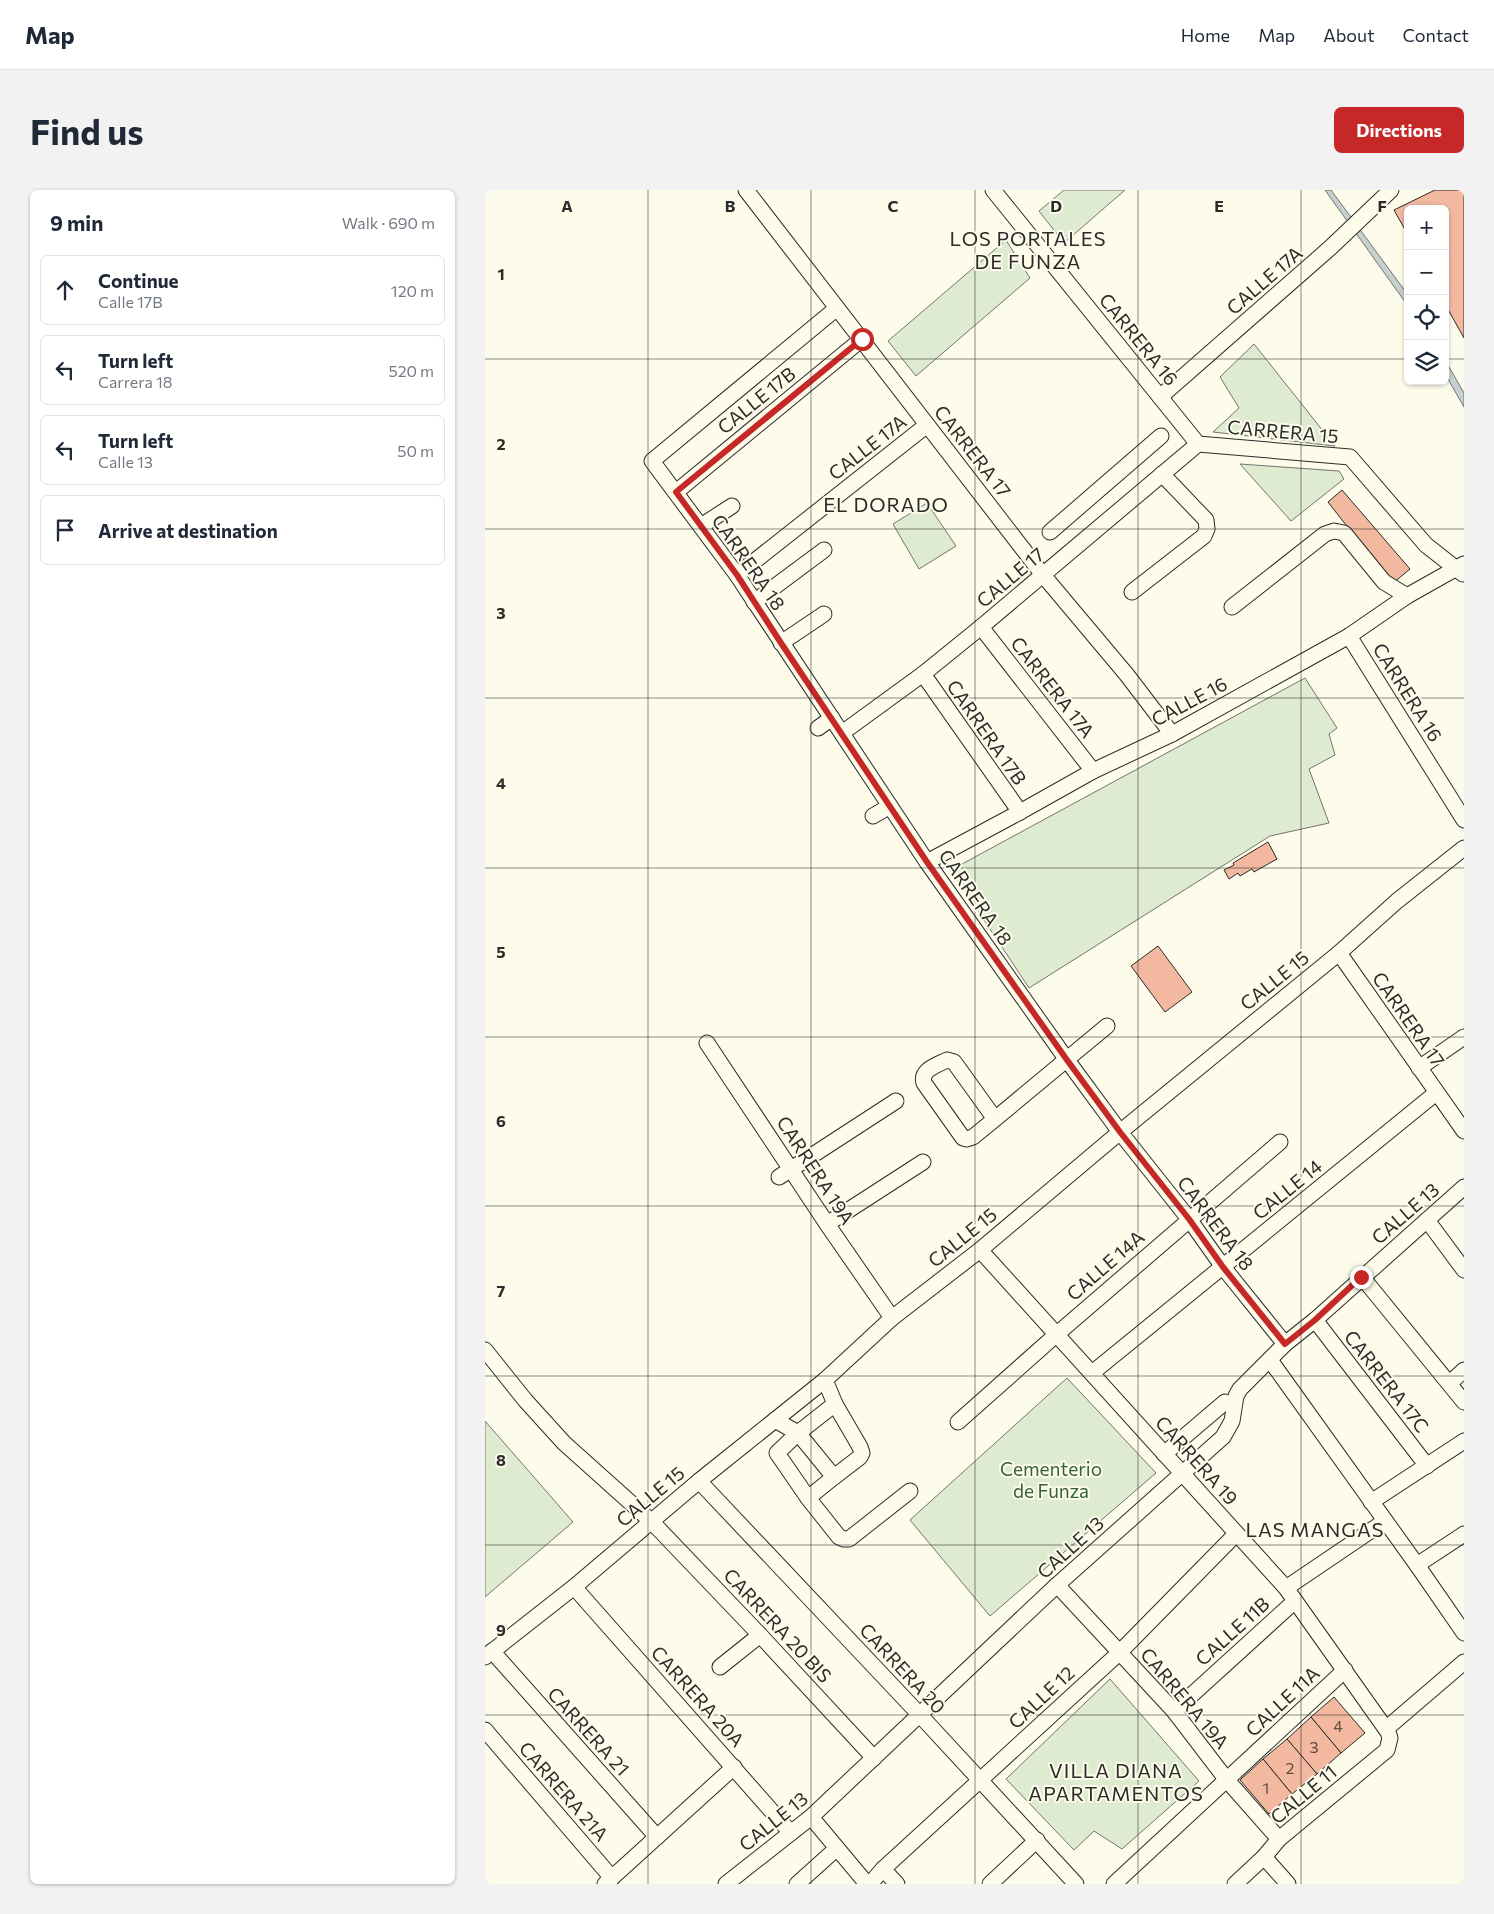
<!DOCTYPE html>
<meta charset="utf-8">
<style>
body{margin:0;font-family:Commissioner,sans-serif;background:#f2f2f3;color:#1f2937}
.controls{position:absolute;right:15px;top:15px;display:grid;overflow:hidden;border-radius:8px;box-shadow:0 1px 4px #0004}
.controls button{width:45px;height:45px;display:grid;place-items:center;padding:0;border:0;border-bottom:1px solid #e0e1e3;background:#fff;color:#1f2937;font:25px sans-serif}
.stop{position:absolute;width:15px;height:15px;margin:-11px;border:4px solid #c62828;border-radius:50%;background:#fff}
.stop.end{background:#c62828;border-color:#fff;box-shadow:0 1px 5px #0008}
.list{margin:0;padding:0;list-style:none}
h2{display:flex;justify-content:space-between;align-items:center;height:65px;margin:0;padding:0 20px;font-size:21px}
h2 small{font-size:16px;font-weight:400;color:#747a83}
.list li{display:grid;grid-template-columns:32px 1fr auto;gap:15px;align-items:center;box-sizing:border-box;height:70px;margin:0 10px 10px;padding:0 10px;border:1px solid #e0e1e3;border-radius:8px}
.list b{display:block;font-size:19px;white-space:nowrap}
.list p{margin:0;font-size:16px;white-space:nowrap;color:#747a83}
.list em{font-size:16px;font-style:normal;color:#747a83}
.icon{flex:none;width:28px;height:28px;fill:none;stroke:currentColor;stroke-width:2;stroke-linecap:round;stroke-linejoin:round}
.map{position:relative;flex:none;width:979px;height:1694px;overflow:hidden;border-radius:8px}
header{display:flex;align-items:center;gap:30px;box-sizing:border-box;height:70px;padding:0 25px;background:#fff;border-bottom:1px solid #e0e1e3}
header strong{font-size:24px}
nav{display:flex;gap:28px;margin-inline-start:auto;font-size:18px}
.intro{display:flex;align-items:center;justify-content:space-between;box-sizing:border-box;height:120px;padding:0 30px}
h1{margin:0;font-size:35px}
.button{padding:12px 22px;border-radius:8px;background:#c62828;color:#fff;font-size:18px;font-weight:700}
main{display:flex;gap:30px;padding:0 30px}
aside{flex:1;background:#fff;border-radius:8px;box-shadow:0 1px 4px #0004}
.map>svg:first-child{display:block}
</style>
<header>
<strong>Map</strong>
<nav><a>Home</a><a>Map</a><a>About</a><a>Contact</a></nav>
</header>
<div class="intro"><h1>Find us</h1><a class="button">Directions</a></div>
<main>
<aside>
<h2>9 min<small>Walk · 690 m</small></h2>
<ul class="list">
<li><svg class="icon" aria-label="ahead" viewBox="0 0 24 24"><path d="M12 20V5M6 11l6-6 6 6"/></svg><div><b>Continue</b><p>Calle 17B</p></div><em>120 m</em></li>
<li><svg class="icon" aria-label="left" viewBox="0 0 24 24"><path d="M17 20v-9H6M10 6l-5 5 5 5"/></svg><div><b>Turn left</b><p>Carrera 18</p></div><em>520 m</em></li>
<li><svg class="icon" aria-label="left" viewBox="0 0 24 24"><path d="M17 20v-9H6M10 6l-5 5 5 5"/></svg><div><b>Turn left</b><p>Calle 13</p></div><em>50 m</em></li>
<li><svg class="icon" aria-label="arrive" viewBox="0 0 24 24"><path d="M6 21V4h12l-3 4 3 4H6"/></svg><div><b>Arrive at destination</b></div></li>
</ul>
</aside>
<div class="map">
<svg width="979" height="1694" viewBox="0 0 979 1694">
<rect width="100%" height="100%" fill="#fdfbea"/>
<!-- green -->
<g fill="#deebd1" stroke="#74746e">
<polygon points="579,0 640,0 579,53 554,21"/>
<polygon points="521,50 545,88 431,186 403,151"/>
<polygon points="769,154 850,256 728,242 754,218 735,187"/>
<polygon points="755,274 854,281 859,289 806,331"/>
<polygon points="442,313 471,356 434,379 408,334"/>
<polygon points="820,488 852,538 844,544 850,565 824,579 844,633 785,646 544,798 466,680"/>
<polygon points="582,1188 671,1283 505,1426 425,1330"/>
<polygon points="0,1231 88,1332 0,1407"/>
<polygon points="625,1489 714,1591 637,1659 609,1641 589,1660 521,1589"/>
</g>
<!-- water -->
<g fill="#c7d0d0" stroke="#74746e">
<polygon points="840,0 846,0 923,105 923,116"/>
<polygon points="960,170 979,203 979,217 960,184"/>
</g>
<!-- building -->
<g fill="#f2b8a0" stroke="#2b2b2b">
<polygon points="950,0 979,0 979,148 960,114 960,19 923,19 923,45 909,20"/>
<polygon points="857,300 925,379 907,394 843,312"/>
<polygon points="783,652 792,669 769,682 767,679 755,686 753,683 744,689 739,680 749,675 748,673"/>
<polygon points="673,756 707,802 680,822 646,776"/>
<polygon points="849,1507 880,1543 856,1563 826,1527"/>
<polygon points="826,1527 856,1563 832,1584 802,1549"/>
<polygon points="802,1549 832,1584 807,1604 778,1569"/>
<polygon points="778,1569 807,1604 784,1624 755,1590"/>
</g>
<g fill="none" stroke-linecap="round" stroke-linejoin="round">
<!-- minor casing -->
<g stroke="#2b2b2b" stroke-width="17">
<g id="minor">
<polyline points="261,0 558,385 642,485 687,544"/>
<polyline points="508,0 713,254"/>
<polyline points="352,118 167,271 252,385 442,672 582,870 635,942 704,1029 738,1077 800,1154"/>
<polyline points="675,207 845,58 906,0"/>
<polyline points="713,254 865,267 941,355 978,384"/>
<polyline points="191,302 377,149"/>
<polyline points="216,336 247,316"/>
<polyline points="565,342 676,246"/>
<polyline points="252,385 442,235"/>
<polyline points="647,402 719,346 722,339 721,330 677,284"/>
<polyline points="269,412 339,360"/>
<polyline points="747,417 840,344 849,341 859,343 899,392 922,406"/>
<polyline points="496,437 608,581"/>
<polyline points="864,446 979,630"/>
<polyline points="296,453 339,424"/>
<polyline points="438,484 535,622"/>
<polyline points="333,538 347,528"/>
<polyline points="357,543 438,484 496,437 713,254"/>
<polyline points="388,626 405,616"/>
<polyline points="442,672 535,622 608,581 687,544 864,446 922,406 979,374"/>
<polyline points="854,763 979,941"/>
<polyline points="222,853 342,1034 407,1128"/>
<polyline points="934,878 979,847"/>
<path d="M510 929 469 872 462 870C452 875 435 880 439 893L478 948 482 949 488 947 510 929 622 836"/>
<polyline points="294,987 411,911"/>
<polyline points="942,1030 979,1080"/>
<polyline points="342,1034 438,972"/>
<polyline points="495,1060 801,1398 903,1542 905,1548 902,1560 794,1649 779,1667 750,1694"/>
<polyline points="877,1087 979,1212"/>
<polyline points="830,1130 942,1276"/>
<polyline points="0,1160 40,1210 79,1253 166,1331 275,1445 389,1568"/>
<polyline points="785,1170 932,1375 979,1443"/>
<polyline points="607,1183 951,903"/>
<polyline points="965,1193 979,1180"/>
<polyline points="290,1230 313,1243 349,1287 323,1308 354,1347 359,1349 364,1349 425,1301"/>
<polyline points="473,1232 572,1144 795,952"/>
<polyline points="679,1264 740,1212"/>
<polyline points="349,1287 375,1267 377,1263 375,1257 350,1214"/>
<polyline points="214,1291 434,1524 591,1694"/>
<polyline points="323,1308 292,1263 313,1243 350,1214 340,1190"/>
<polyline points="886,1312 979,1251"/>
<polyline points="932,1375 979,1344"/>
<polyline points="572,1395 689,1521 741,1589 794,1649"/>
<polyline points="89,1397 306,1643"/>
<polyline points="801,1398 900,1331"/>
<polyline points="7,1461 172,1647"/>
<polyline points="0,1467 89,1397 214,1291 340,1190 407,1128 495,1060 635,942 854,763 912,711 979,658"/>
<polyline points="235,1477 275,1445"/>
<polyline points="689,1521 810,1411"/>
<polyline points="902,1538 979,1472"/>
<polyline points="0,1540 127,1688"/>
<polyline points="326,1627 382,1694"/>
<polyline points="779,1667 803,1694"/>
<polyline points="398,1679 412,1694"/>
<polyline points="120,1694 249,1577"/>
<polyline points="241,1694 326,1627 572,1395 738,1247 747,1231 751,1206 755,1199 800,1154 830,1130 979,997"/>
<polyline points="312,1694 351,1659"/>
<polyline points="385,1694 398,1679 634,1463 751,1344"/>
<polyline points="505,1694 552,1650"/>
<polyline points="629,1694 860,1480"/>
</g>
</g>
<!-- minor -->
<use href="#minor" stroke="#fdfbea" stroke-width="15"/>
</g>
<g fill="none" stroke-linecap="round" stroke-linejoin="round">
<!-- route -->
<polyline stroke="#c62828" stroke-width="6" points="377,149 191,302 252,385 296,453 442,672 582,870 635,942 704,1029 738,1077 800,1154 830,1130 876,1087"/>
</g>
<!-- grid -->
<path fill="none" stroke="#2b2b2b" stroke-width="1" stroke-opacity="0.55" d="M163 0V1694M326 0V1694M490 0V1694M653 0V1694M816 0V1694M0 169H923M960 169H979M0 339H979M0 508H979M0 678H979M0 847H979M0 1016H979M0 1186H979M0 1355H979M0 1525H979"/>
<g text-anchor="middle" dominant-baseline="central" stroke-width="4" stroke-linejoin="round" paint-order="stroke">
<!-- number labels -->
<g font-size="16" fill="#5d4e48">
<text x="853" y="1535">4</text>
<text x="829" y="1556">3</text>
<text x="805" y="1577">2</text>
<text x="781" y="1597">1</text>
</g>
<!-- street labels -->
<g font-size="19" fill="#2b2b2b" stroke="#fdfbea">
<text transform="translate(779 90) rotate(-41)">CALLE 17A</text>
<text transform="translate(654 149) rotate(51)">CARRERA 16</text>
<text transform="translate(271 210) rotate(-39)">CALLE 17B</text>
<text transform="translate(798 241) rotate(5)">CARRERA 15</text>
<text transform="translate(382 257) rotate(-38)">CALLE 17A</text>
<text transform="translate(488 261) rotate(52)">CARRERA 17</text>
<text transform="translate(264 372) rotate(55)">CARRERA 18</text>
<text transform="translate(525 387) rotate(-40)">CALLE 17</text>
<text transform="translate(568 497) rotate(52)">CARRERA 17A</text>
<text transform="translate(923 502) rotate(58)">CARRERA 16</text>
<text transform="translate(704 511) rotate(-28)">CALLE 16</text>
<text transform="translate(502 542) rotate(55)">CARRERA 17B</text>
<text transform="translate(491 707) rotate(55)">CARRERA 18</text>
<text transform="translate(789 790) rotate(-39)">CALLE 15</text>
<text transform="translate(924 829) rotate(55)">CARRERA 17</text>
<text transform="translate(331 980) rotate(57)">CARRERA 19A</text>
<text transform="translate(802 999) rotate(-39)">CALLE 14</text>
<text transform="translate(920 1023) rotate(-41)">CALLE 13</text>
<text transform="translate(731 1033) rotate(53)">CARRERA 18</text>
<text transform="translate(477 1047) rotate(-39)">CALLE 15</text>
<text transform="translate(620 1075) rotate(-41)">CALLE 14A</text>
<text transform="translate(902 1191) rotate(52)">CARRERA 17C</text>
<text transform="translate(712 1270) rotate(48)">CARRERA 19</text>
<text transform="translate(165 1306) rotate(-40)">CALLE 15</text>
<text transform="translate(585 1357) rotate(-42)">CALLE 13</text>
<text transform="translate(293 1435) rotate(47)">CARRERA 20 BIS</text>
<text transform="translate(747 1441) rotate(-42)">CALLE 11B</text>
<text transform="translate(418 1478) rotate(47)">CARRERA 20</text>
<text transform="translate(213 1506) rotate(48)">CARRERA 20A</text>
<text transform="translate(556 1507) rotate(-43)">CALLE 12</text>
<text transform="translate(700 1508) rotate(50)">CARRERA 19A</text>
<text transform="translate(797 1511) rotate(-43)">CALLE 11A</text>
<text transform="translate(104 1541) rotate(48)">CARRERA 21</text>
<text transform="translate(79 1601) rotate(49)">CARRERA 21A</text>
<text transform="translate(818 1604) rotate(-40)">CALLE 11</text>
<text transform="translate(288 1631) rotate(-39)">CALLE 13</text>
</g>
<!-- park labels -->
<g font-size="19" fill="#34623c" stroke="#fdfbea">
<text x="566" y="1278">Cementerio<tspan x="566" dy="22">de Funza</tspan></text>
</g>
<!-- neighbourhood labels -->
<g font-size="20" letter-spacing="1" fill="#2b2b2b" stroke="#fdfbea">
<text x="543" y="48">LOS PORTALES<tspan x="543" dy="23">DE FUNZA</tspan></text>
<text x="401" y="314">EL DORADO</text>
<text x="830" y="1339">LAS MANGAS</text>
<text x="631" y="1580">VILLA DIANA<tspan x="631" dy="23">APARTAMENTOS</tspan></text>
</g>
</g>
<g font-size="16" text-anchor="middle" font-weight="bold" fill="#2b2b2b" stroke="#fdfbea" stroke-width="4" stroke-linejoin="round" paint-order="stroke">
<text x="82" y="22">A</text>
<text x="245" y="22">B</text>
<text x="408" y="22">C</text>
<text x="571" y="22">D</text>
<text x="734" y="22">E</text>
<text x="897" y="22">F</text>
<text x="16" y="90">1</text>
<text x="16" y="260">2</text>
<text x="16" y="429">3</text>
<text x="16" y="599">4</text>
<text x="16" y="768">5</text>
<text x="16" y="937">6</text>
<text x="16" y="1107">7</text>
<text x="16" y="1276">8</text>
<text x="16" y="1446">9</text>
</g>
</svg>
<div class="controls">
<button>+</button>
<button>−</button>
<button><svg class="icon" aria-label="locate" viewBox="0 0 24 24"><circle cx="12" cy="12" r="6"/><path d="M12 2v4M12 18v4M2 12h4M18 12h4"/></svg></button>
<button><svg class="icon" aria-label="layers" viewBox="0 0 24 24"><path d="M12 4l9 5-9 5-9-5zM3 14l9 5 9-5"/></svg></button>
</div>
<div class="stop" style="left:377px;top:149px"></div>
<div class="stop end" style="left:876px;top:1087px"></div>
</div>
</main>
